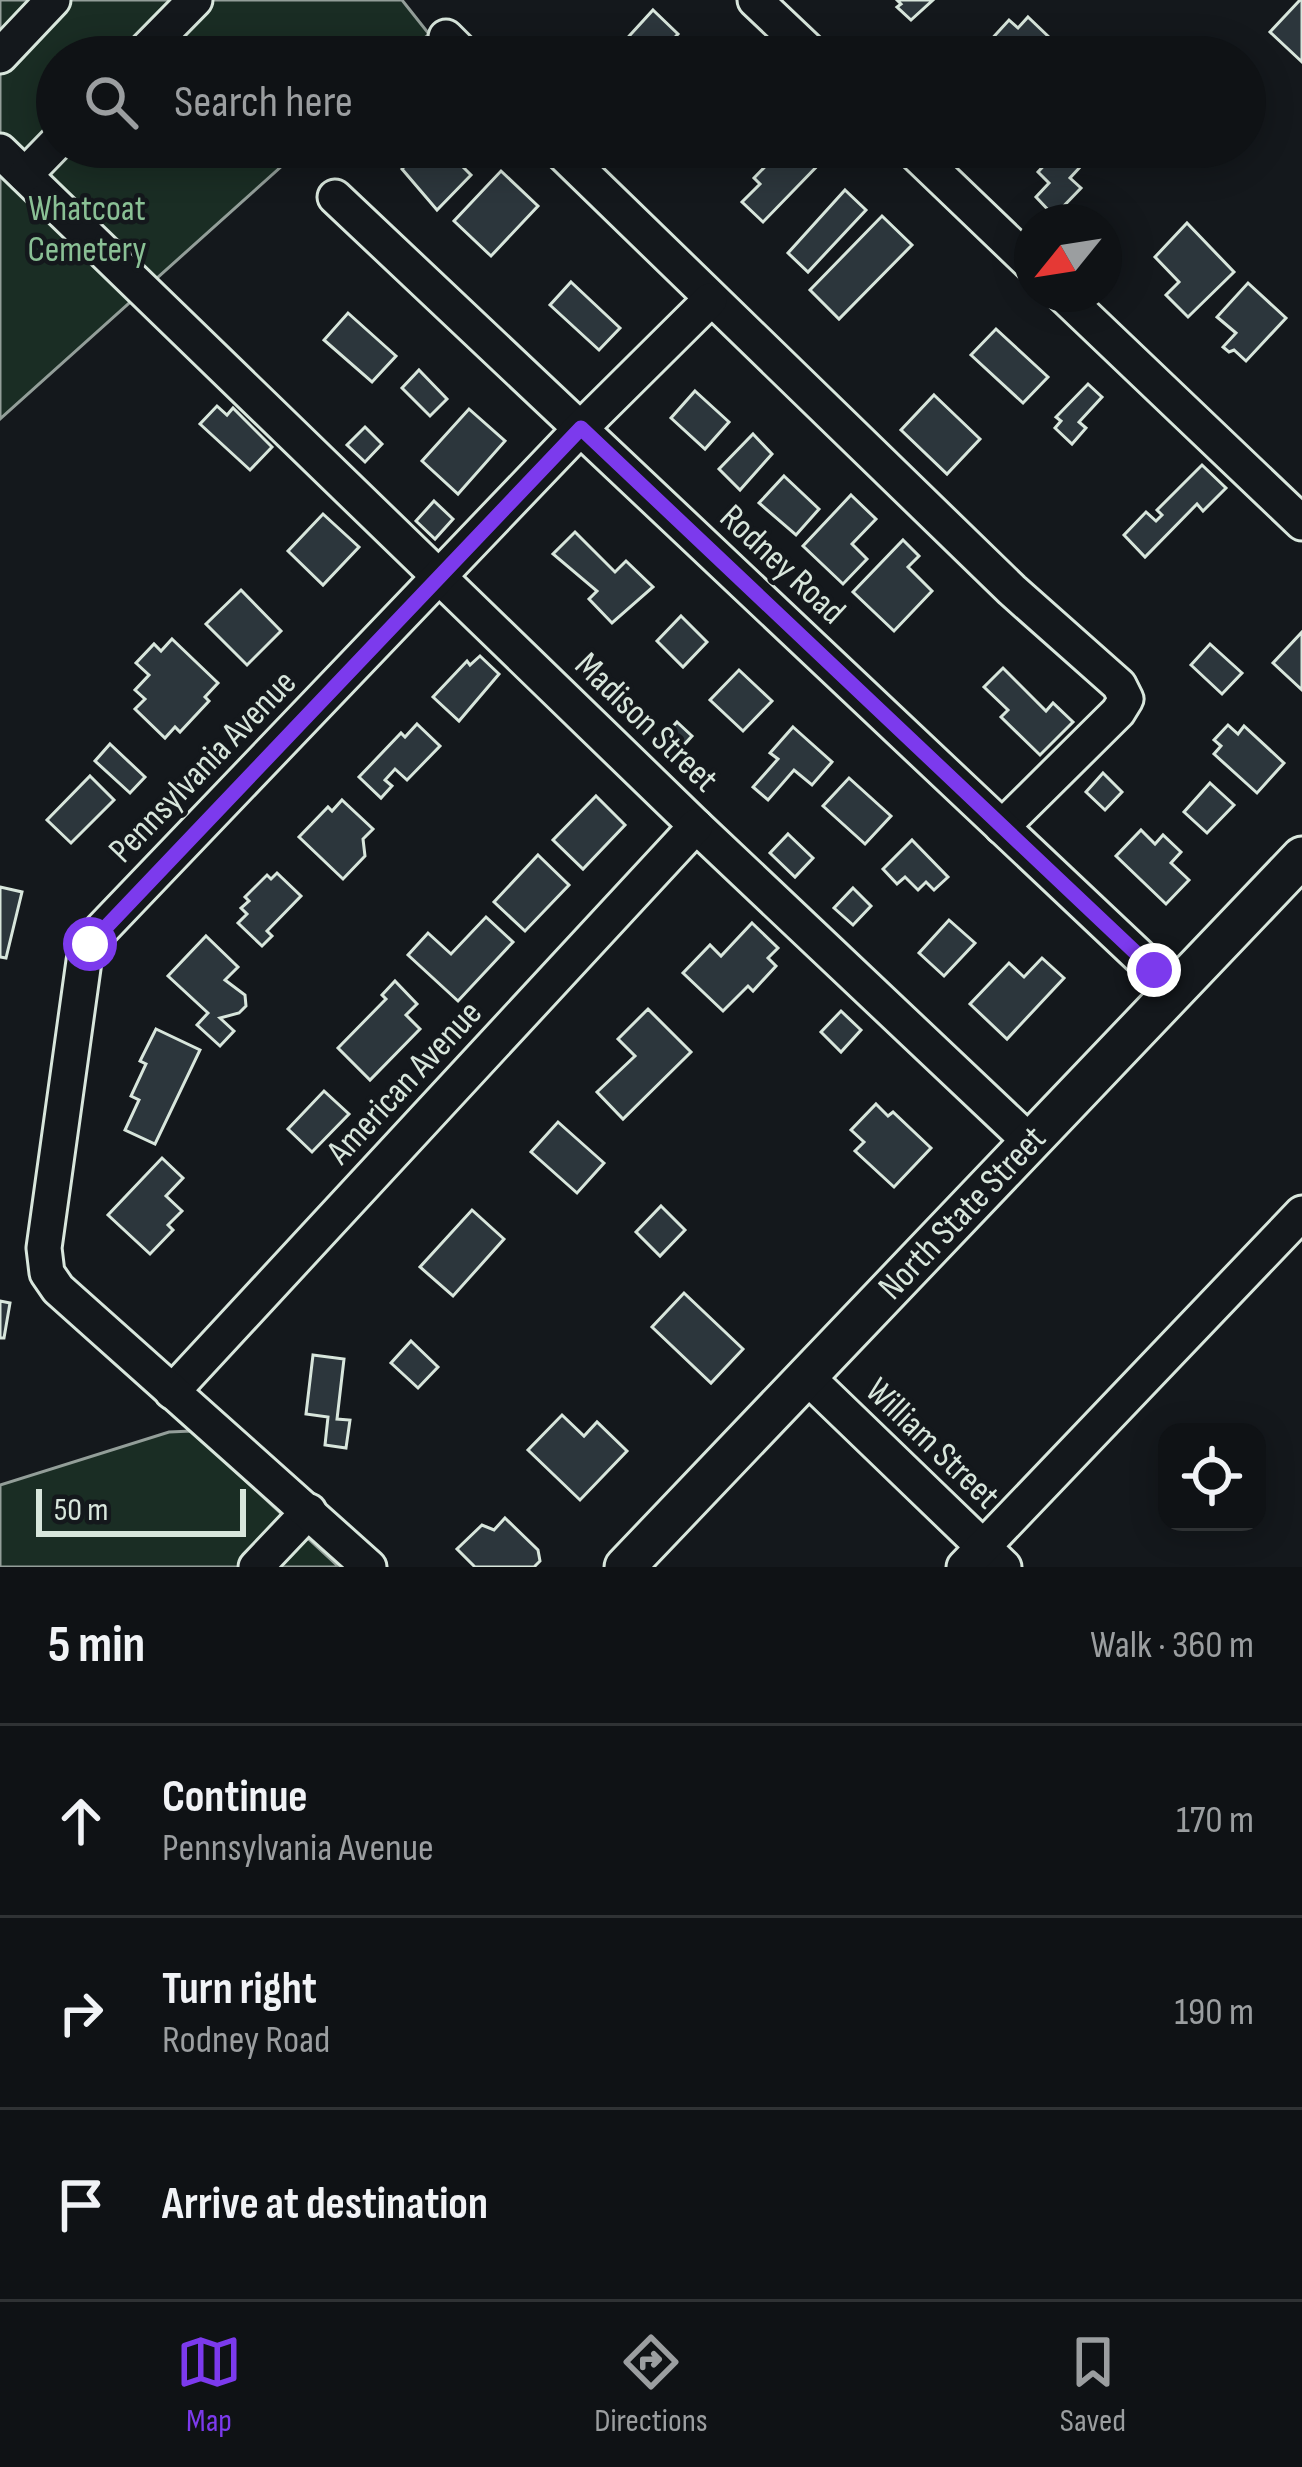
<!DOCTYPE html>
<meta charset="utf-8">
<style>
body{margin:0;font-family:"Sofia Sans Condensed",sans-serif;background:#181b1e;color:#f1f3f6}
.controls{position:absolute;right:36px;bottom:36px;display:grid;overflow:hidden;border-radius:24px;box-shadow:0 6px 30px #0003}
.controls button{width:108px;height:108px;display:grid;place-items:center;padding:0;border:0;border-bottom:3px solid #2f3234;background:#0f1215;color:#f1f3f6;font:60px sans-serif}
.compass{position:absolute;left:1014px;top:204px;width:108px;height:108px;border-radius:50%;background:#0f1215;box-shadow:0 6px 30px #0003;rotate:240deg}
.scale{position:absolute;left:36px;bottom:30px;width:210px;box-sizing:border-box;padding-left:12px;border:6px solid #d8e6dc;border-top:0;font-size:33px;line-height:42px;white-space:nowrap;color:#d8e6dc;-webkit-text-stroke:9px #14181c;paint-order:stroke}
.stop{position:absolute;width:36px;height:36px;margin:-27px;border:9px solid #7c3aed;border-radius:50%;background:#fff}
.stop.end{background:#7c3aed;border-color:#fff;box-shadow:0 3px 12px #0008}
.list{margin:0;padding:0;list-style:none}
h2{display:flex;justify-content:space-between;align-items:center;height:156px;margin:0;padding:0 48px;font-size:51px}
h2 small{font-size:39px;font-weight:400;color:#9b9ea0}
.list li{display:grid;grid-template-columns:78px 1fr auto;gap:36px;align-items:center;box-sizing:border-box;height:192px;padding:0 48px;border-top:3px solid #2f3234}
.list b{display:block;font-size:45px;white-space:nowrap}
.list p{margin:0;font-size:39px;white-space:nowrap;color:#9b9ea0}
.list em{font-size:39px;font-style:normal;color:#9b9ea0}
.icon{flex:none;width:66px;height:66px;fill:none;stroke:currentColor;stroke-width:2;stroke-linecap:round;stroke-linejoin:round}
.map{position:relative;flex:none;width:1302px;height:1567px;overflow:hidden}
.search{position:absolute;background:#0f1215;box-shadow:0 6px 30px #0003;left:36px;right:36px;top:36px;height:132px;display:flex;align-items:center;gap:30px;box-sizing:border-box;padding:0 42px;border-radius:66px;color:#9b9ea0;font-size:45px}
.sheet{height:732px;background:#0f1215}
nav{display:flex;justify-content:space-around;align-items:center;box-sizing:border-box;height:168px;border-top:3px solid #2f3234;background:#0f1215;font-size:33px;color:#9b9ea0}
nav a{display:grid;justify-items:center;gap:6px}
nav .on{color:#7c3aed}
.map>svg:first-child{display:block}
</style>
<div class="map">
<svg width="1302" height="1567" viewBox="0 0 1302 1567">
<rect width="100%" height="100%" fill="#14181c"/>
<!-- green -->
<g fill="#1a2d24" stroke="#939e99" stroke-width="3">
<polygon points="0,0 402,0 429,34 403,57 57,57 57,147 303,147 0,419"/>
<polygon points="192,1431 339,1567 0,1567 0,1485 169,1432"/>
</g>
<!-- building -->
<g fill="#2c363c" stroke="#d8e6dc" stroke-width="3">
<polygon points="897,0 933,0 911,20 897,7 901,4"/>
<polygon points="1300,0 1302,0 1302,62 1270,32"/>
<polygon points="653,10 678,34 656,57 610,57"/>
<polygon points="1028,17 1051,39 1034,57 966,57 971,51 976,56 1009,20 1018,28"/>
<polygon points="423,147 484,147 464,168 471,175 437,210 402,169"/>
<polygon points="723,147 752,147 738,162"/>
<polygon points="784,147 808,147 823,160 763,222 742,202 760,184 754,178"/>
<polygon points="1072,147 1088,147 1094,152 1070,178 1081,188 1054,216 1036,197 1049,183 1038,172 1050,159 1055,164"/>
<polygon points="501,171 538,206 491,256 454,221"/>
<polygon points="845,190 866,210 808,272 788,253"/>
<polygon points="882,216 912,245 839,319 810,290"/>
<polygon points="1187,223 1234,272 1188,317 1166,295 1179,282 1155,257"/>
<polygon points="571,282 620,328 599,350 550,305"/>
<polygon points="1248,283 1286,318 1246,361 1234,350 1229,352 1223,347 1236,333 1217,317"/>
<polygon points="348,313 396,356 372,382 324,340"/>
<polygon points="996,329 1048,377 1023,403 971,355"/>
<polygon points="419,370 447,399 430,416 402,388"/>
<polygon points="1088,384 1102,397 1079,422 1086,428 1072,444 1055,428 1061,421 1056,417"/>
<polygon points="695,391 729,422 705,449 671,418"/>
<polygon points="934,395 980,439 947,474 901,430"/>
<polygon points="217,406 227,415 233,408 272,447 250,470 200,424"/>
<polygon points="469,409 505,441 458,494 422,461"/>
<polygon points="365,427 382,444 365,462 347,445"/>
<polygon points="753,434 772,454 740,490 719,469"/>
<polygon points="1202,465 1226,488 1203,511 1197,504 1145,557 1124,535 1146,512 1156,521 1162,515 1157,510"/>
<polygon points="784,476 819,509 796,535 759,503"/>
<polygon points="851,495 876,519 852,544 867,559 843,584 803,546"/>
<polygon points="434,501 453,519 435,539 416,521"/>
<polygon points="323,514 359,547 323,585 288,551"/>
<polygon points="575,532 615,572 626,561 653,587 612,623 589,599 597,591 553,554"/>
<polygon points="903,540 919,556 908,567 932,591 894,631 853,592"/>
<polygon points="241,590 281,631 247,665 206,624"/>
<polygon points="681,616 707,642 683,667 657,641"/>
<polygon points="1302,632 1302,690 1273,663"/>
<polygon points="172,639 218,683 205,697 209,701 180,732 175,727 165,738 135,709 145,699 135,690 149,675 136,663 154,644 161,651"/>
<polygon points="1210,644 1242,673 1222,694 1191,665"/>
<polygon points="480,656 499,674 459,721 433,697 467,661 470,665"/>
<polygon points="1003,668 1046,711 1053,703 1073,722 1040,755 1001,717 1008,710 984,687"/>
<polygon points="739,670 772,701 743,731 710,700"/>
<polygon points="677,722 692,736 671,759 656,745"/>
<polygon points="417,724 440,746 407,780 395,769 385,780 392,786 381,798 359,777 401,733 405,737"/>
<polygon points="1228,725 1238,734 1244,726 1284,763 1257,793 1214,754 1221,746 1214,740"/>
<polygon points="793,727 832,762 812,785 794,770 768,800 753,787 778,759 770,753"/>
<polygon points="110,744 145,777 130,793 95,761"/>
<polygon points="1103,773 1122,792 1105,810 1086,792"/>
<polygon points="90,776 114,800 71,843 47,820"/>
<polygon points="849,778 891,816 865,844 823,806"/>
<polygon points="1210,783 1234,805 1207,833 1184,812"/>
<polygon points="596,796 625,825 583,869 553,840"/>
<polygon points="342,800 373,829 363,839 365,856 343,879 299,837 328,807 332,811"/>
<polygon points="1141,830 1155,844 1163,835 1181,852 1171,863 1189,880 1166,904 1116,856"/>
<polygon points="788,834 813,858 795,877 770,853"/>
<polygon points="912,840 948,877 934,890 926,882 918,890 905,877 897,884 883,869"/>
<polygon points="538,855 569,885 525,931 494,902"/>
<polygon points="277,873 301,896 267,931 272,936 262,946 238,923 247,914 241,908 249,901 245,897 267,875 271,879"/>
<polygon points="0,887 22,892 6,958 0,957"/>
<polygon points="853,888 871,906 853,925 834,908"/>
<polygon points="486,917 513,942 458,1001 408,955 428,933 451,954"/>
<polygon points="949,920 975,943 944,976 919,953"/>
<polygon points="752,923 778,948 768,958 776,966 753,991 748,986 723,1011 683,973 710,945 721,956"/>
<polygon points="206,936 238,967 225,980 245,995 246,1006 239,1013 220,1018 234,1031 220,1046 197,1025 208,1013 168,976"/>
<polygon points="1042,958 1064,978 1007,1039 970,1004 1009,963 1024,977"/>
<polygon points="395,981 417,1004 406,1015 420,1029 370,1080 338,1048 386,999 382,995"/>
<polygon points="648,1009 691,1052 623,1119 597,1092 635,1056 618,1039"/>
<polygon points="841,1011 861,1030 841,1052 821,1032"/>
<polygon points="156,1029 200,1050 155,1144 125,1130 139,1100 131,1096 146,1064 140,1061"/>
<polygon points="324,1091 349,1114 312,1152 288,1129"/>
<polygon points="876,1104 888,1116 893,1112 931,1148 894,1187 855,1151 864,1142 851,1130"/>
<polygon points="558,1122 604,1163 577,1193 531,1152"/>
<polygon points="162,1158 183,1178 166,1196 182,1211 168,1225 173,1230 150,1254 108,1215"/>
<polygon points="661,1206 685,1230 660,1256 636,1232"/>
<polygon points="472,1210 504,1239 453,1296 420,1267"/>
<polygon points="684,1293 743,1349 711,1383 652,1327"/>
<polygon points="0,1301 10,1303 4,1338 0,1338"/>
<polygon points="411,1341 438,1367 418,1388 391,1363"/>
<polygon points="313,1355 344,1359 337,1419 350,1420 346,1448 325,1445 328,1417 306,1414"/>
<polygon points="562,1415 584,1436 597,1422 627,1451 580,1500 528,1450"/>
<polygon points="505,1518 538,1550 540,1561 534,1567 475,1567 457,1549 482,1525 494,1530"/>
</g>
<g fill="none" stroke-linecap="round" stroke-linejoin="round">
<!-- minor casing -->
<g stroke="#d8e6dc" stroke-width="39">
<g id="minor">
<polyline points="755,0 815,57"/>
<polyline points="446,37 466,57"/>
<polyline points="0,56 53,0"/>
<polyline points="139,57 195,0"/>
<polyline points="556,147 1012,590 1119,685 1126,699 1118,712 1002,827"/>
<polyline points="909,147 1032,265"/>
<polyline points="0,151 696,826 1030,1142"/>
<polyline points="25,175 57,142"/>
<polyline points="335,197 1175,990"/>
<polyline points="1062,294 1302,523"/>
<polyline points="806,1376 1004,1567"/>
<polyline points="172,1392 696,826"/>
<polyline points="256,1567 309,1511"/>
<polyline points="369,1567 58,1289 47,1273 44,1248 84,961 101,930 581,428 710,300"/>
<polyline points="964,1567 1302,1213"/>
</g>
</g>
<!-- major casing -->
<g stroke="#d8e6dc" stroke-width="45">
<g id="major">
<path id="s1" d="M625 1567 1302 857"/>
</g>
</g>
<!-- minor -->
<use href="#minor" stroke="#14181c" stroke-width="33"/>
<!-- major -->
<use href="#major" stroke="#14181c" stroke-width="39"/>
</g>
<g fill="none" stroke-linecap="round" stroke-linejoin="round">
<!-- route -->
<polyline stroke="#7c3aed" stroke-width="15" points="90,944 581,428 1154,970"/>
</g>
<g text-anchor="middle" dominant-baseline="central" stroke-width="9" stroke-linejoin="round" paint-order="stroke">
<!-- park labels -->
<g font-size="36" fill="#8ac095" stroke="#14181c">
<text x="87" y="209">Whatcoat<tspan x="87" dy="41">Cemetery</tspan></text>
</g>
<!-- street labels -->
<g font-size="36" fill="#d8e6dc" stroke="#14181c">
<text transform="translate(782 565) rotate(43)">Rodney Road</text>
<text transform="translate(646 723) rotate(44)">Madison Street</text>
<text transform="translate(203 767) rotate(-46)">Pennsylvania Avenue</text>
<text transform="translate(405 1083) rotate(-47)">American Avenue</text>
<text stroke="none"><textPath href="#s1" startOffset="489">North State Street</textPath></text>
<text transform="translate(932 1444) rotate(44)">William Street</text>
</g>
</g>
</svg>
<div class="controls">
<button><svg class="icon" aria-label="locate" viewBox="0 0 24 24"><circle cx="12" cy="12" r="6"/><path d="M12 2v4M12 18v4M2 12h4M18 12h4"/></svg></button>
</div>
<svg class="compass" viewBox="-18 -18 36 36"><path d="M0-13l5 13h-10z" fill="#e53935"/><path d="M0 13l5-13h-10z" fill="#9b9ea0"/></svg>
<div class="scale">50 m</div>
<div class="stop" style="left:90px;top:944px"></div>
<div class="stop end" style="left:1154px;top:970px"></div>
<div class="search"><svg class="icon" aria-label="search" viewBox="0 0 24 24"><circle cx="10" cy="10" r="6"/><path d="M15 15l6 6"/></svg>Search here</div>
</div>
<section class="sheet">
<h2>5 min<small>Walk · 360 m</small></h2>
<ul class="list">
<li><svg class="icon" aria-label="ahead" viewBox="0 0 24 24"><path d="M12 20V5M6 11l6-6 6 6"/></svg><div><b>Continue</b><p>Pennsylvania Avenue</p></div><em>170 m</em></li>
<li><svg class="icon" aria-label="right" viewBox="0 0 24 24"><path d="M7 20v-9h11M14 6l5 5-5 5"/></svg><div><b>Turn right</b><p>Rodney Road</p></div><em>190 m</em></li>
<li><svg class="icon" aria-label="arrive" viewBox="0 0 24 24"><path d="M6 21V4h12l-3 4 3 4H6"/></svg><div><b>Arrive at destination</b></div></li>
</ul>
</section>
<nav>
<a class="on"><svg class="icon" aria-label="map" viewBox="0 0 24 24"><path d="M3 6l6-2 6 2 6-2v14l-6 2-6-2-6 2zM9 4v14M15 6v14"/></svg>Map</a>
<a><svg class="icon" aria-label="directions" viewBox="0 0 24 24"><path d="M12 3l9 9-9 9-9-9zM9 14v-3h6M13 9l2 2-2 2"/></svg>Directions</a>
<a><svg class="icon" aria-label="saved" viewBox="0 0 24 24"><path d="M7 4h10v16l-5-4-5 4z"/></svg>Saved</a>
</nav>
